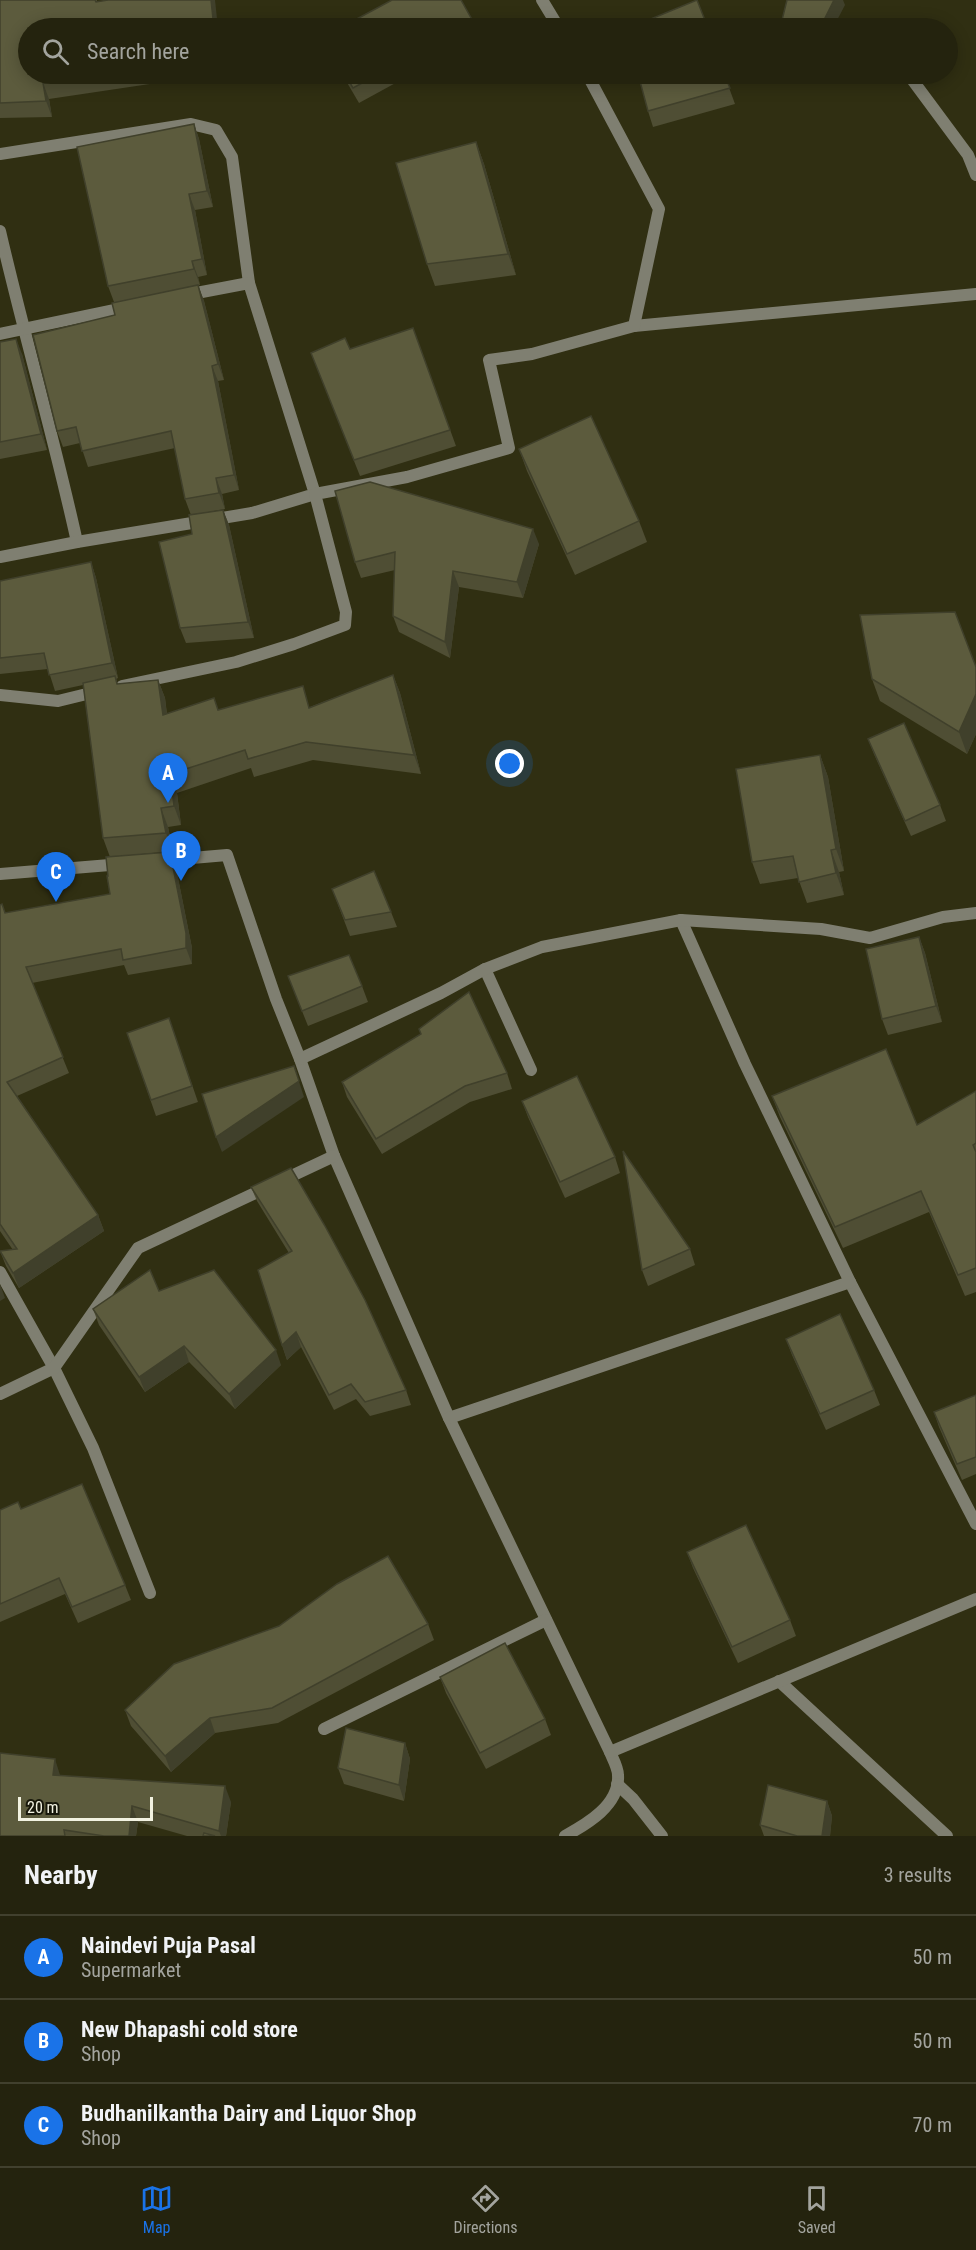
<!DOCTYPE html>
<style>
body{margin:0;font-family:"Roboto Condensed",sans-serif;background:#302f1c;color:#f1f3f6}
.scale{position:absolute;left:18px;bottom:15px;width:135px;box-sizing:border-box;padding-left:6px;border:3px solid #f2f2e1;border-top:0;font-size:16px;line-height:21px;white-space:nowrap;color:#f2f2e1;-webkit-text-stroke:4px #17170a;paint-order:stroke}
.you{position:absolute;left:510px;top:764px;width:21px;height:21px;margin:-15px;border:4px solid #fff;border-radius:50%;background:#1a73e8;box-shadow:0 0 0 9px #1a73e833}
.badge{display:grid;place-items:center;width:39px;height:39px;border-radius:50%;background:#1a73e8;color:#fff;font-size:20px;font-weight:700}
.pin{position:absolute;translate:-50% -50px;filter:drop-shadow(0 2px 3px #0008)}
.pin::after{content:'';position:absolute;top:32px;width:21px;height:18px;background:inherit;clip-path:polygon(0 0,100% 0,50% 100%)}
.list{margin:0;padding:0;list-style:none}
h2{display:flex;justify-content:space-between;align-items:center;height:78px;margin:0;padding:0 24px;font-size:26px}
h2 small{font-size:20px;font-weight:400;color:#a3a49e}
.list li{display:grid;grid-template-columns:39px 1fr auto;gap:18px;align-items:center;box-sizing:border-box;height:84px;padding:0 24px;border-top:2px solid #41402e}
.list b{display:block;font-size:22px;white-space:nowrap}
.list p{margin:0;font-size:20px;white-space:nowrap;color:#a3a49e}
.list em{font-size:20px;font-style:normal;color:#a3a49e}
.icon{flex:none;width:33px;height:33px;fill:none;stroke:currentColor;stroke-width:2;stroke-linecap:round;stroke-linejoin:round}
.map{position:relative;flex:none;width:976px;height:1836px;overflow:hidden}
.search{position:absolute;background:#24230e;box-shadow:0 3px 15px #0003;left:18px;right:18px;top:18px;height:66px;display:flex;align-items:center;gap:15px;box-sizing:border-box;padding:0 21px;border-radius:33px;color:#a3a49e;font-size:22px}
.sheet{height:330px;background:#24230e}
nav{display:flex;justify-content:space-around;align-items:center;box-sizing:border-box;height:84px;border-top:2px solid #41402e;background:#24230e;font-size:16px;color:#a3a49e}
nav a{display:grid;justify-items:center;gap:3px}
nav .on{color:#1a73e8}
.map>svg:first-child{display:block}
</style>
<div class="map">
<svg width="976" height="1836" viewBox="0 0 976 1836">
<rect width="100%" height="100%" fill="#302f12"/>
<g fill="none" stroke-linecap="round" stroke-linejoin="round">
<!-- street -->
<g stroke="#7f7f71" stroke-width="12">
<polyline points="542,0 559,28"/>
<polyline points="908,74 968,155 976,175"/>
<polyline points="0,154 191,124 216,130 232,157 249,283"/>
<path d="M0 231C24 335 54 437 77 542"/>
<polyline points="634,326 976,294"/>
<polyline points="0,334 128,307"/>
<polyline points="0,557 77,542 252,513 315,494 249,283 186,295"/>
<polyline points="122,686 236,662 294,644 345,625 346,612 315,494 407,477 509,448 489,360 532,354 634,326 659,209 587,74"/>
<polyline points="0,695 58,701 99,691"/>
<path d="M157 861 227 855 276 999 300 1059 334 1156 449 1418 610 1752C613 1759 618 1768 618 1775 620 1805 587 1824 565 1836"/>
<polyline points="0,874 122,864"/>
<polyline points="681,920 745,1064 850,1282 976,1524"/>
<polyline points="485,969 531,1070"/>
<polyline points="300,1059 441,993 485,969 542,947 681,920 821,929 870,938 943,917 976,913"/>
<polyline points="0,1272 54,1368 93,1448 150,1593"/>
<polyline points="0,1394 54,1368 138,1248 334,1156"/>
<polyline points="449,1418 850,1282"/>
<polyline points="779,1681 947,1836"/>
<polyline points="324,1729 546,1620"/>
<polyline points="610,1752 976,1599"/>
<polyline points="617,1784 633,1799 662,1836"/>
</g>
</g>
<!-- wall -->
<g fill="#4f4e34">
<polygon points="0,0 97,0 97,2 28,74 217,74 49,99 52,117 0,118"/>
<polygon points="342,74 412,74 359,103"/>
<polygon points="724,74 735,104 653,127 648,111"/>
<polygon points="194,124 199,139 213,207 195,210 207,275 198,277 200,285 198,285 204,301 224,380 218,381 239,490 222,494 225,509 191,515 185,499 175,448 88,467 80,443 63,447 57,431 115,315 114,302 108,286"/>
<polygon points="476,142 484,164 516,275 435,286 427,264"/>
<polygon points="413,328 456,446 360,476 311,353 350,349"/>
<polygon points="0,342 22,354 47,450 0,459"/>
<polygon points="519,449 639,521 647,542 575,575 527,471"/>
<polygon points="370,482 539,544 523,598 459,587 450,658 399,632 393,616 395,570 361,578 355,562"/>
<polygon points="223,510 229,525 254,638 186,643 180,628"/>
<polygon points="91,562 96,578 118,678 116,679 118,684 158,680 165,698 167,714 218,710 310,707 393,675 400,693 421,774 313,760 254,777 251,768 177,793 181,825 168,827 173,851 110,857 103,838 83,685 55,691 48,669 0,674 0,581"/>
<polygon points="976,667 976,734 967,754 880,701 872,679"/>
<polygon points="868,739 940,805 946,821 911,836 874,754"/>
<polygon points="820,755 828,777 844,871 839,872 844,895 807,903 798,878 760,884 752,862"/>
<polygon points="176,868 192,948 192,964 128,975 124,965 32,983 69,1073 17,1096 98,1215 104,1231 19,1288 6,1266 0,1251 13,1250 0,1231 0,905 5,913 110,894"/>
<polygon points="332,889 391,912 397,927 350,936"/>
<polygon points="919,937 925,953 942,1022 888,1035 882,1019"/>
<polygon points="288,976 362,986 368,1002 308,1026"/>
<polygon points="169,1018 198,1102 156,1116 127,1033"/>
<polygon points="507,1073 512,1089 470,1102 382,1154 347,1097 342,1082"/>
<polygon points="976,1091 976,1292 965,1296 929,1212 843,1248 780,1117 772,1096 917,1125"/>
<polygon points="522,1101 615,1157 620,1173 565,1198 528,1117"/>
<polygon points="251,1187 406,1390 411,1405 370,1416 356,1399 334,1410 301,1347 287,1360 282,1345 289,1253 257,1201"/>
<polygon points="690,1249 695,1265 648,1286 642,1270"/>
<polygon points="159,1291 281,1365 235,1409 189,1362 145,1392 99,1325 93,1309"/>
<polygon points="786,1339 874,1390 880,1405 826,1430 792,1355"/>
<polygon points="976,1395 976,1474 962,1480 939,1427 934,1412"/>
<polygon points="21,1509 125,1585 131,1600 78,1623 65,1594 0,1622 0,1510"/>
<polygon points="687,1552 790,1620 796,1636 738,1663 693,1568"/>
<polygon points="428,1624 434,1640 278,1723 215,1733 171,1772 131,1726 125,1710"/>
<polygon points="440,1677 545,1719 551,1735 486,1769 446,1693"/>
<polygon points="405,1743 410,1759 404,1801 344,1784 338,1768"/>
<polygon points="60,1775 231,1802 226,1836 187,1836 138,1822 136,1836 0,1836"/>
<polygon points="827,1801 832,1816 830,1836 764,1836 760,1825"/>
</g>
<!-- shaded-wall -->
<g fill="#40402b">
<polygon points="211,0 215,0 218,28 214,28"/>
<polygon points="834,0 843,0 845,5 833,28 820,28"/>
<polygon points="43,83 49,99 52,117 46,101"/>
<polygon points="194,124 199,139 213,207 207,191"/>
<polygon points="476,142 484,164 516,275 508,254"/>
<polygon points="189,194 195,210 207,275 202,259"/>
<polygon points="192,261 198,277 200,285 194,269"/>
<polygon points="198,285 204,301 224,380 218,364"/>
<polygon points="16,339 22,354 47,450 41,434"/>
<polygon points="212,366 218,381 239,490 234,475"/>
<polygon points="216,478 222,494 225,509 219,493"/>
<polygon points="223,510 229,525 254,638 248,622"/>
<polygon points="533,529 539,544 523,598 517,582"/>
<polygon points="91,562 96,578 118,678 112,663"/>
<polygon points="453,571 459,587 450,658 445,642"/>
<polygon points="393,675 400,693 421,774 414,755"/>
<polygon points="158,680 165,698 169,734 163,715"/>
<polygon points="976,694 976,734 967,754 959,732"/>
<polygon points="820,755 828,777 844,871 836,849"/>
<polygon points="170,774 177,793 181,825 174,806"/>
<polygon points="161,808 168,827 173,851 166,833"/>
<polygon points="831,850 839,872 844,895 836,873"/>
<polygon points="170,852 176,868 192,948 192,964 186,948"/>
<polygon points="919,937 925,953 942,1022 936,1006"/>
<polygon points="294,1066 304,1097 222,1152 216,1137"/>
<polygon points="98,1215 104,1231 19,1288 13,1273"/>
<polygon points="0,1284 5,1298 0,1301"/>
<polygon points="296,1332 301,1347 287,1360 282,1345"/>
<polygon points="184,1346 189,1362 145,1392 139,1377"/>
<polygon points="276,1350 281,1365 235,1409 229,1394"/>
<polygon points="210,1718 215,1733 171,1772 165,1756"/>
<polygon points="405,1743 410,1759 404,1801 399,1785"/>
<polygon points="55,1759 60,1775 53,1775"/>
<polygon points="225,1786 231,1802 226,1836 221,1836 219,1831"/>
<polygon points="827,1801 832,1816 830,1836 822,1836"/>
<polygon points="132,1806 138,1822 136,1836 129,1836"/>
</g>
<!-- building -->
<g fill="#5c5b3d" stroke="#40402b" stroke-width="1.5">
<polygon points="0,0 95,0 96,2 108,0 211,0 214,28 28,28 28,74 108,74 43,83 46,101 0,103"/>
<polygon points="392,0 461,0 475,25 469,28 340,28"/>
<polygon points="697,0 708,28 629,28"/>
<polygon points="787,0 834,0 820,28 780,28"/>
<polygon points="345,74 379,74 353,88"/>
<polygon points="638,74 724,74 730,88 648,111"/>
<polygon points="194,124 207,191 189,194 202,259 192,261 194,269 108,286 77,147"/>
<polygon points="476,142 508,254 427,264 396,163"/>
<polygon points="198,285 218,364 212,366 234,475 216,478 219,493 185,499 171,431 82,451 76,427 57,431 33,335 115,315 112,303"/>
<polygon points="413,328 450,430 354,460 311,353 345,338 350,349"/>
<polygon points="16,339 41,434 0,442 0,342"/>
<polygon points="591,416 639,521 567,554 519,449"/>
<polygon points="370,482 533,529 517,582 453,571 445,642 393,616 395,552 355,562 335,491"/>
<polygon points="223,510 248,622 180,628 159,542 192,534 189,515"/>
<polygon points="91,562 112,663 49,675 44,653 0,658 0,581"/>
<polygon points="955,612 976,667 976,694 959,732 872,679 860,615"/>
<polygon points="393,675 414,755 306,742 248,759 245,750 170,774 174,806 161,808 166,833 103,838 83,683 115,676 117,684 158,680 163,715 214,698 218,710 303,686 309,708"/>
<polygon points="904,723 940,805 905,821 868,739"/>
<polygon points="820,755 836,849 831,850 836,873 799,882 793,856 752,862 736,769"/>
<polygon points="170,852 186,933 186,948 123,960 121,949 26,967 63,1057 7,1082 98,1215 13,1273 0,1251 17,1249 0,1224 0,905 2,904 5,913 110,894 107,876 108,876 106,857"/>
<polygon points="374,871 391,912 345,920 332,889"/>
<polygon points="919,937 936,1006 882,1019 866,949"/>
<polygon points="349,955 362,986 302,1011 288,976"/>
<polygon points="469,992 507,1073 465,1086 376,1139 342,1082 421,1034 419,1029"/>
<polygon points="169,1018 192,1086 151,1100 127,1033"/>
<polygon points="886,1049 917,1125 976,1091 976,1143 973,1145 976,1152 976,1268 958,1275 921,1191 835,1227 772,1096"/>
<polygon points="294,1066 299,1081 216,1137 202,1094"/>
<polygon points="577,1076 615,1157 560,1182 522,1101"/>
<polygon points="623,1151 690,1249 642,1270"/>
<polygon points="291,1168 325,1226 365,1300 406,1390 365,1402 351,1384 329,1395 296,1332 282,1345 258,1270 292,1251 251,1187"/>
<polygon points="150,1270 159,1291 214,1270 276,1350 229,1394 184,1346 139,1377 93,1309"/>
<polygon points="840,1314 874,1390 820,1414 786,1339"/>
<polygon points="976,1395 976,1457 957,1464 934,1412"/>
<polygon points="82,1484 125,1585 72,1607 59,1578 0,1604 0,1510 18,1502 21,1509"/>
<polygon points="746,1525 790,1620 732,1647 687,1552"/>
<polygon points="388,1556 428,1624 272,1708 210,1718 165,1756 125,1710 174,1664 279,1626 337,1584"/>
<polygon points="505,1643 545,1719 480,1753 440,1677"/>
<polygon points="346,1728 405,1743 399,1785 338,1768"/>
<polygon points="0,1753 55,1759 53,1775 225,1786 219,1831 132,1806 129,1836 104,1836 64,1830 65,1836 0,1836"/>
<polygon points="768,1785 827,1801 822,1836 797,1836 760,1825"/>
<polygon points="204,1833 215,1836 203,1836"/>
</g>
</svg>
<div class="scale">20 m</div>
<div class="you"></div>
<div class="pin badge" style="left:168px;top:803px">A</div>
<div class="pin badge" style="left:181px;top:881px">B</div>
<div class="pin badge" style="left:56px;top:902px">C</div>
<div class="search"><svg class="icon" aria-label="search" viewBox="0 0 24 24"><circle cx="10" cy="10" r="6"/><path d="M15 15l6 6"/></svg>Search here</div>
</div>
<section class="sheet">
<h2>Nearby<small>3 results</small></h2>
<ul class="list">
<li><span class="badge">A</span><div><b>Naindevi Puja Pasal</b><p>Supermarket</p></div><em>50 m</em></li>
<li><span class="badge">B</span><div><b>New Dhapashi cold store</b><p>Shop</p></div><em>50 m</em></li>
<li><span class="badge">C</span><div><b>Budhanilkantha Dairy and Liquor Shop</b><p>Shop</p></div><em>70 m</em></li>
</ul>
</section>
<nav>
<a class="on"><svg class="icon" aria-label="map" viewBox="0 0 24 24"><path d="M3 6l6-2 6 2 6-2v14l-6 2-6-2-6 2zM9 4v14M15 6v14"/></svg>Map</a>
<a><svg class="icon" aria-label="directions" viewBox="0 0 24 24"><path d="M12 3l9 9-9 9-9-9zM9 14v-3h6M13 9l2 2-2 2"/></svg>Directions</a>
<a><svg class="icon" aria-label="saved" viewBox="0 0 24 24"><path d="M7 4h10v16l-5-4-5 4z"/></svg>Saved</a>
</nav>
